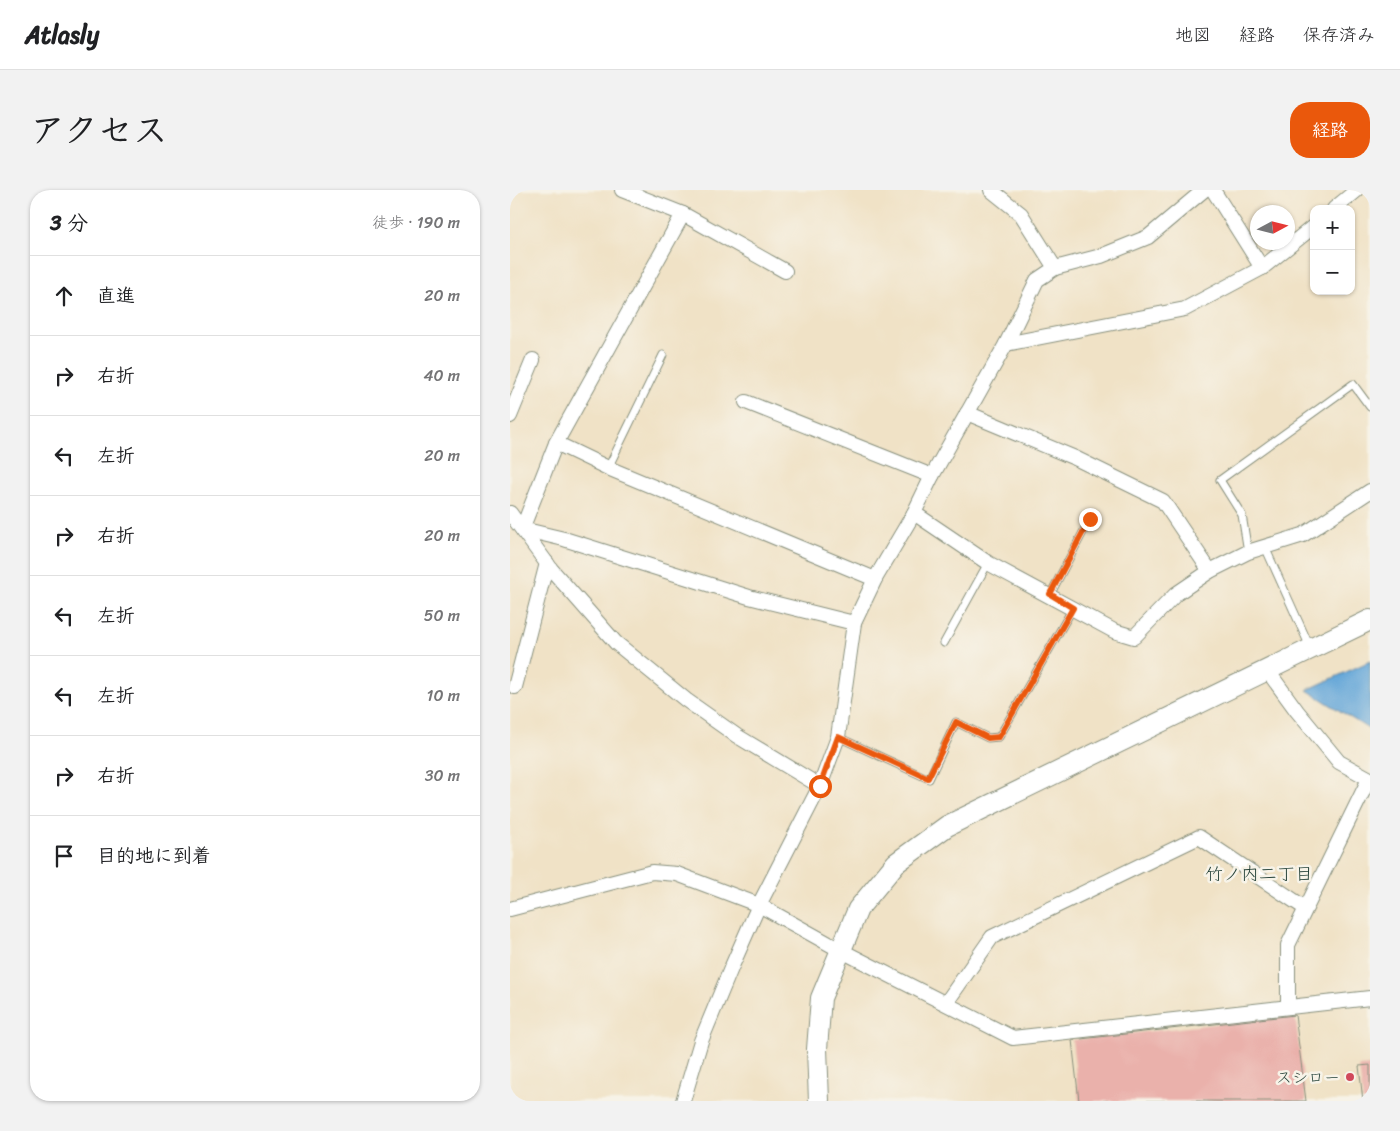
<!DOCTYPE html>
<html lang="ja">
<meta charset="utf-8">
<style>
body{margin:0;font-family:Sriracha,"Klee One",sans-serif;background:#f2f2f2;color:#202124}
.controls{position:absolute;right:15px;top:15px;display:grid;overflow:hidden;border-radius:10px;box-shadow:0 1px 4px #0004}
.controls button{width:45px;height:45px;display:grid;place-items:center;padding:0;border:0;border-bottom:1px solid #e0e0e0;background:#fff;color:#202124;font:25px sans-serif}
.compass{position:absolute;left:740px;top:15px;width:45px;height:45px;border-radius:50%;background:#fff;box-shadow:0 1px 4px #0004;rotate:83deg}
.stop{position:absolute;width:15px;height:15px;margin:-11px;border:4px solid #ea580c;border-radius:50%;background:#fff}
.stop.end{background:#ea580c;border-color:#fff;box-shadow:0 1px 5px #0008}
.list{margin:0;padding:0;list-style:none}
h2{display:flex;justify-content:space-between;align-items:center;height:65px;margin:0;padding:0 20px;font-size:21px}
h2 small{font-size:16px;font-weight:400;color:#757577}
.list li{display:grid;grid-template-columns:32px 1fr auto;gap:15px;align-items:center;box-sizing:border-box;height:80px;padding:0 20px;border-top:1px solid #e0e0e0}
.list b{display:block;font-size:19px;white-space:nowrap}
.list em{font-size:16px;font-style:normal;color:#757577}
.icon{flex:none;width:28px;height:28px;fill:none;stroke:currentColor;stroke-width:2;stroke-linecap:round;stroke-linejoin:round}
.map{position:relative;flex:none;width:860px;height:911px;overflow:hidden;border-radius:20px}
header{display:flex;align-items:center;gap:30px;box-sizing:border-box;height:70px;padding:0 25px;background:#fff;border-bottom:1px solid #e0e0e0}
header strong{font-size:24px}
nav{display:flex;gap:28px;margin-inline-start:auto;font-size:18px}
.intro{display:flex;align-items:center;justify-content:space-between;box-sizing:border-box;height:120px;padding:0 30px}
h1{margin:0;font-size:35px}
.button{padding:12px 22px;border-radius:20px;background:#ea580c;color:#fff;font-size:18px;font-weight:700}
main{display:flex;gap:30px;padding:0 30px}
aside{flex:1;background:#fff;border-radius:20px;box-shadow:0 1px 4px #0004}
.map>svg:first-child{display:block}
</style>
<header>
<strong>Atlasly</strong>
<nav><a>地図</a><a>経路</a><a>保存済み</a></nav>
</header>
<div class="intro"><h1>アクセス</h1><a class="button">経路</a></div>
<main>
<aside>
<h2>3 分<small>徒歩 · 190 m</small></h2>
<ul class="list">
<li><svg class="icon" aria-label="ahead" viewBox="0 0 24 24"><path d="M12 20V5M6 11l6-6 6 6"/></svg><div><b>直進</b></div><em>20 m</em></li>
<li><svg class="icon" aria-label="right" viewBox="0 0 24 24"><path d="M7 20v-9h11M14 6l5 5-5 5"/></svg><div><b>右折</b></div><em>40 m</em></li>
<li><svg class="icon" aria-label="left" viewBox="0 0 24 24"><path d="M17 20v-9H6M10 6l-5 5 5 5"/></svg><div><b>左折</b></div><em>20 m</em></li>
<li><svg class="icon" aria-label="right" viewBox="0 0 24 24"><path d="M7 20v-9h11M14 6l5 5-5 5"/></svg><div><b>右折</b></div><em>20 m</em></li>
<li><svg class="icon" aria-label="left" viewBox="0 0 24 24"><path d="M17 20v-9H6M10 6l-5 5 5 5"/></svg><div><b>左折</b></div><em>50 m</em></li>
<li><svg class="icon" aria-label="left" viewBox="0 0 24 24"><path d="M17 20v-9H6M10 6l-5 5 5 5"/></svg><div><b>左折</b></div><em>10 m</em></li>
<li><svg class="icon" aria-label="right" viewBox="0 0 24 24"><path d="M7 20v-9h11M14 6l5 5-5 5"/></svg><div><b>右折</b></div><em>30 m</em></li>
<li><svg class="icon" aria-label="arrive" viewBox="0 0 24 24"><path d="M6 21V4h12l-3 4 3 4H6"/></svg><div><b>目的地に到着</b></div></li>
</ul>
</aside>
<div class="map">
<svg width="860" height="911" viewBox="0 0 860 911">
<rect width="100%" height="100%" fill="#f7f3e8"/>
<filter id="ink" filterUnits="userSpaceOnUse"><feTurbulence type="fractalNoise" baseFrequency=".02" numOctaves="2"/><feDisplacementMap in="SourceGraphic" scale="10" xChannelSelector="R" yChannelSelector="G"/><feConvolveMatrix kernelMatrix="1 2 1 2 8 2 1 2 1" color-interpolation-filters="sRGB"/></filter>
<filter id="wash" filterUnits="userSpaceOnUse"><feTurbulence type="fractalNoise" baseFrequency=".0096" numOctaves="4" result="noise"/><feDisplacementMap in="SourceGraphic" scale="20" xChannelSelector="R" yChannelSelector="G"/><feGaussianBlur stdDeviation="1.12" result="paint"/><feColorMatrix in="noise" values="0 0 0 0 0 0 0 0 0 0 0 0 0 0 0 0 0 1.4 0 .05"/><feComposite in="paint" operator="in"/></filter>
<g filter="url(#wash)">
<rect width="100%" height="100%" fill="#f0e2c6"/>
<!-- water -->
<polygon fill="#64a6d8" stroke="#427286" points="860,471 860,540 797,500"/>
<g id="blocks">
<!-- building -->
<g fill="#eab1ab">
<polygon points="785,825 796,911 569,911 562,850"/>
<polygon points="860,875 860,911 853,911 849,876"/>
</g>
</g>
</g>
<g filter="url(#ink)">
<use href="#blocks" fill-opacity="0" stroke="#88907d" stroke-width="1"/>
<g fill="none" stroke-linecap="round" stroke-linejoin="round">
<!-- lane casing -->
<g stroke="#88907d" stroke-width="9">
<g id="lane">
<polyline points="98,278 153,165"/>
<polyline points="755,357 800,457"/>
<polyline points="738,362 732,325 710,290 843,194 860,217"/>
<polyline points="540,405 580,329"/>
<polyline points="434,453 478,373"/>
<polyline points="328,547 419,589 446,532 478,548 489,547 563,418"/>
</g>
</g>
<!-- street casing -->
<g stroke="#88907d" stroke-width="16">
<g id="street">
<polyline points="112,0 173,24 46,253 98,278 365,389"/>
<polyline points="703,0 752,78"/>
<polyline points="824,19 847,0"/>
<polyline points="173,24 275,81"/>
<polyline points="545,78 591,66 638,47 694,0"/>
<polyline points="496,154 675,119 752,78 804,36"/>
<polyline points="236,212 422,286"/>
<polyline points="457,223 565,268 653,311 700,381"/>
<polyline points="0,226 23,170"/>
<polyline points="46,253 12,339 54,349 239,407 344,433"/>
<polyline points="0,323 41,379 106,453 176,510 227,546 310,596"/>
<polyline points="404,323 478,373 604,441 624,447 666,404 700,381 738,362 793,345 860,301"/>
<polyline points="757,480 787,521 829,572 860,589"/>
<polyline points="5,497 37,373"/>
<polyline points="0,719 142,682 167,684 249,715 330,760 503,848 860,808"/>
<polyline points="436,813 482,747 689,647 795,718"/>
<polyline points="778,817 778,755 859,589"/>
<polyline points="173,911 191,851 222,776 249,715 310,596 328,547 344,433 365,389 404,323 422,286 496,154 527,90 545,78 511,24 481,0"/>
</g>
</g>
<!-- secondary casing -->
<g stroke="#88907d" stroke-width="22">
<polyline id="secondary" points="309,911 307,859 311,808 348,719 386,673 437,636 860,430"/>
</g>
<!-- lane -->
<use href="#lane" stroke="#fff" stroke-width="7"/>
<!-- street -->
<use href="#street" stroke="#fff" stroke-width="14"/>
<!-- secondary -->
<use href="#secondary" stroke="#fff" stroke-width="20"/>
</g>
</g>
<g fill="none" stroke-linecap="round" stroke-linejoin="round" filter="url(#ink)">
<!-- route -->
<polyline stroke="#ea580c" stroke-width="6" points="310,596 328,547 418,588 446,532 478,548 489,547 563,418 540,404 580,329"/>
</g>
<!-- markers -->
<circle fill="#d1495b" stroke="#f7f3e8" stroke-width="2" cx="840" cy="887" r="5"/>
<g text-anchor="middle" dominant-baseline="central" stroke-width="5" stroke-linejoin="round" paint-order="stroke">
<!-- poi labels -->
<g font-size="16" fill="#1f3d34" stroke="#f7f3e8" text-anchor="end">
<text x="830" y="887">スシロー</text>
</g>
<!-- neighbourhood labels -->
<g font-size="18" fill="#1f3d34" stroke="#f7f3e8">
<text x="749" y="684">竹ノ内二丁目</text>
</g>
</g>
</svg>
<div class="controls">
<button>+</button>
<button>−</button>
</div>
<svg class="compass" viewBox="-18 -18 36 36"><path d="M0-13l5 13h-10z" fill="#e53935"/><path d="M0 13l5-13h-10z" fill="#757577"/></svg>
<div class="stop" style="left:310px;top:596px"></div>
<div class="stop end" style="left:580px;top:329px"></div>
</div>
</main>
